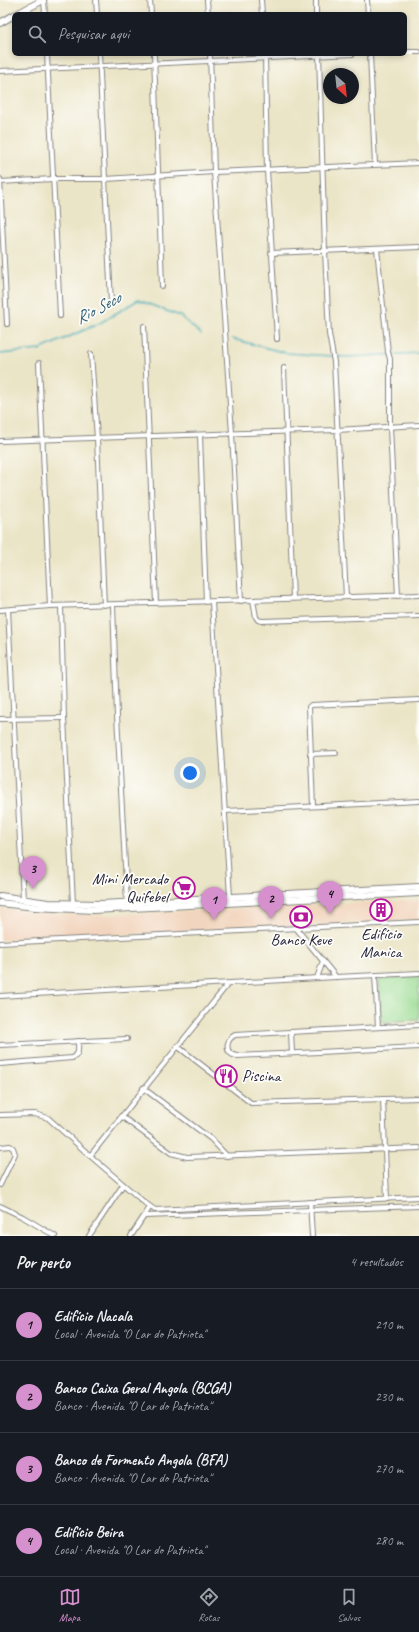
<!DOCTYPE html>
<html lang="pt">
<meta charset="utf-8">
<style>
body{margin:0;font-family:Caveat,sans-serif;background:#242831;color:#f1f3f6}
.compass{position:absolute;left:323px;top:68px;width:36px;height:36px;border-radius:50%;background:#171b24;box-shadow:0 2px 6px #0003;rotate:153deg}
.you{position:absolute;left:190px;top:773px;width:14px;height:14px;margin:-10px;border:3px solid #fff;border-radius:50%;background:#1a73e8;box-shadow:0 0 0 6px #1a73e833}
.badge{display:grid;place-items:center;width:26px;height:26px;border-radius:50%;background:#d690ce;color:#111;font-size:13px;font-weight:700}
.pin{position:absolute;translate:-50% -33px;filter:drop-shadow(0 1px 2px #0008)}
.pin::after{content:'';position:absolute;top:21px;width:14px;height:12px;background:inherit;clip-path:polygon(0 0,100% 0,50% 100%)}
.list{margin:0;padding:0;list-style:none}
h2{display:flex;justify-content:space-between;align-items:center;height:52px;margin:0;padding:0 16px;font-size:17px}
h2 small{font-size:13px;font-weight:400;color:#9ea1a6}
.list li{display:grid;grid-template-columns:26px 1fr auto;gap:12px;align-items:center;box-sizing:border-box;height:72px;padding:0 16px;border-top:1px solid #363941}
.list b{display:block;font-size:15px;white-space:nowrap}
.list p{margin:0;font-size:13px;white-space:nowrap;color:#9ea1a6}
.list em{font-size:13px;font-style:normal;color:#9ea1a6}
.icon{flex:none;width:22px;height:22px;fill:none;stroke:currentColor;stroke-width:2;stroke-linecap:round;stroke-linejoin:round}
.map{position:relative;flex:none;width:419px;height:1236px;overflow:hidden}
.search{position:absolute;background:#171b24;box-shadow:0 2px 6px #0003;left:12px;right:12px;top:12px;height:44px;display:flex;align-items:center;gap:10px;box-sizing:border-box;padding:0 14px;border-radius:6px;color:#9ea1a6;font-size:15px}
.sheet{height:340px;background:#171b24}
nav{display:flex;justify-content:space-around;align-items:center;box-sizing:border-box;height:56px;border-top:1px solid #363941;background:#171b24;font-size:11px;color:#9ea1a6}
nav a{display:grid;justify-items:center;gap:2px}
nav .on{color:#d690ce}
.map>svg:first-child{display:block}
</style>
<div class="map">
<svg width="419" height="1236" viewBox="0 0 419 1236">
<rect width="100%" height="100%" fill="#fdfcf7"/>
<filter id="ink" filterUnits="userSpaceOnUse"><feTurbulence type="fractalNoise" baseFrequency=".025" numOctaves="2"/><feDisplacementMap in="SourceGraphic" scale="8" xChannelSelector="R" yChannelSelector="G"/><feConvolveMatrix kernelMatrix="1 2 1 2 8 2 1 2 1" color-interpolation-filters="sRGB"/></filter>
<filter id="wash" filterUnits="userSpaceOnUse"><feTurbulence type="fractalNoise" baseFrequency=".012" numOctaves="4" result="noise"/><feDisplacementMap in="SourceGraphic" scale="16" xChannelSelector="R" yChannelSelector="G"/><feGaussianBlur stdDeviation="0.9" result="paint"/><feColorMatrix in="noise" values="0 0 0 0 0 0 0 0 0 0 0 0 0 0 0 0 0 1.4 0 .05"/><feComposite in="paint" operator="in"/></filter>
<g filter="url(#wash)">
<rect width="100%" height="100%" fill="#ebe5c7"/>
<!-- built -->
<polygon fill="#f2d5be" points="419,900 419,920 0,940 0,909 58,914 104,915"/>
<!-- green -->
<polygon fill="#99db92" stroke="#5e7e66" points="419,976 419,1020 381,1022 379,979"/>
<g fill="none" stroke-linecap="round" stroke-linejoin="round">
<!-- stream -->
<g stroke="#3aa9b8" stroke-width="1.5">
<polyline points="233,339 286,353 347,357 419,353"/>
<polyline points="0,354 39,350 100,323 138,300 180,316 201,334"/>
</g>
</g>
</g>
<g filter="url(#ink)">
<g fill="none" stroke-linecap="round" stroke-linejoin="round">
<!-- street casing -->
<g stroke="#868481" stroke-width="6">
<g id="street">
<polyline points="44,0 45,14"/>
<polyline points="96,0 97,14"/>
<polyline points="150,0 151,14"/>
<polyline points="207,0 208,14"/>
<polyline points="261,0 262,14"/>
<polyline points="316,0 316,14"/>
<polyline points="367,0 368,14"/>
<polyline points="405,52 419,52"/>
<polyline points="47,54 60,316"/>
<polyline points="99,54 111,303"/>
<polyline points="154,54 162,286"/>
<polyline points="210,54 214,172 232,433 241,601"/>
<polyline points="265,54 267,170 277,339"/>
<polyline points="319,54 325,251 329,334 334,362 346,597"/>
<polyline points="370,54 375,165"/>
<polyline points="0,71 353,54"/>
<polyline points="0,179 7,324"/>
<polyline points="0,182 53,179 106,179 214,172 419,163"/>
<polyline points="377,249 388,352 390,359 390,427 398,596"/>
<polyline points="271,253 419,247"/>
<polyline points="144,326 156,603"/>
<polyline points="91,354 97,438 104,605"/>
<polyline points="39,363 50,606"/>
<polyline points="284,368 293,598"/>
<polyline points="200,435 206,602"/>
<polyline points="0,441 337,430 419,425"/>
<polyline points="253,600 256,617 258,620 262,621 419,616"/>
<polyline points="212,602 230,897"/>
<polyline points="113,605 117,715 127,902"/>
<polyline points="61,606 64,718 73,904"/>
<polyline points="0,610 50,606 419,595"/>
<polyline points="8,610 23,899"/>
<polyline points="0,719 64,718"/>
<polyline points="310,754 336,753"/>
<polyline points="313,806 309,707 311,705 419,700"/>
<polyline points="225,811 419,801"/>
<polyline points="296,928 336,977"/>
<polyline points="0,943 419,922"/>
<polyline points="375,975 378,1027"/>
<polyline points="317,978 323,961"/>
<polyline points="0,996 336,977 419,973"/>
<path d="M419 1025 235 1035C225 1040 224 1055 238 1056L419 1047"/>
<polyline points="291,1032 292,1053"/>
<polyline points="0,1045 127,1039"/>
<polyline points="177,1046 251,1103 419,1098"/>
<path d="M0 1064 72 1058C80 1055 78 1048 78 1041"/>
<polyline points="143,1088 211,1139 227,1156"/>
<polyline points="383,1099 387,1199"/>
<polyline points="0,1115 35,1114 48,1118 95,1160 145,1203 155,1210 419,1197"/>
<polyline points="121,1116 171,1153 187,1157 419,1148"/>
<polyline points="0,1147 10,1146 13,1148 15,1154 0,1185"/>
<polyline points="90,1156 228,984"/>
<polyline points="310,1202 312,1236"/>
<polyline points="0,1206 23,1217 55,1236"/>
<polyline points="145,1216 419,1206"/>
<polyline points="89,1236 123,1185"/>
<polyline points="131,1236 150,1207"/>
</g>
</g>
<!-- secondary casing -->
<g stroke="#868481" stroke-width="8">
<g id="secondary">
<polyline points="17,14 43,0"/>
<polyline points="0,23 14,15"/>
<polyline points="0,896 48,903 102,904 419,887"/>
<polyline points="0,903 35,907 93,910 419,893"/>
</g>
</g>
<!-- street -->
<use href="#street" stroke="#fff" stroke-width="4"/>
<!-- secondary -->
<use href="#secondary" stroke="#fff" stroke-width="6"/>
</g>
</g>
<!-- icons -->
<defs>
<g id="supermarket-ring" transform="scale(1.15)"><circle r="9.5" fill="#fdfcf7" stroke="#b5179e" stroke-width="1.5"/><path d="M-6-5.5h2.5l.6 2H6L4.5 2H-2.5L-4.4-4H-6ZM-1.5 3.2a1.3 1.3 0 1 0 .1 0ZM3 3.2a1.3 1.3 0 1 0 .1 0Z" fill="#b5179e"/></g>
<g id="building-ring" transform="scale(1.15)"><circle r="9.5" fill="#fdfcf7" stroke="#b5179e" stroke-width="1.5"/><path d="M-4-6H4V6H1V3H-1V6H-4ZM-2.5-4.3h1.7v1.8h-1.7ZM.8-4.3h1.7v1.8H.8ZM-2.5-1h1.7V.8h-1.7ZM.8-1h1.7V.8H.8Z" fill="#b5179e"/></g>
<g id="bank-ring" transform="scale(1.15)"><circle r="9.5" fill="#fdfcf7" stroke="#b5179e" stroke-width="1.5"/><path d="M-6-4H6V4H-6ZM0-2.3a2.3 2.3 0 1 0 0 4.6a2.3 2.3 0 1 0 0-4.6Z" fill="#b5179e"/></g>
<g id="restaurant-ring" transform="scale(1.15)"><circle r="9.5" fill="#fdfcf7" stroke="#b5179e" stroke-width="1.5"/><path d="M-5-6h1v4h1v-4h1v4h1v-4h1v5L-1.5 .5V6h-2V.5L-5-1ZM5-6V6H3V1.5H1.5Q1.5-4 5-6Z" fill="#b5179e"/></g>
</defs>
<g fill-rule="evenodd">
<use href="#supermarket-ring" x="184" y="888"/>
<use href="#building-ring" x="381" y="910"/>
<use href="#bank-ring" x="301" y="917"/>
<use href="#restaurant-ring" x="226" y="1076"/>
</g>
<g text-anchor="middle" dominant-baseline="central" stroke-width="3.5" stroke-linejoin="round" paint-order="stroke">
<!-- poi labels -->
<g font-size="16" fill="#22223b" stroke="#fdfcf7">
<text x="168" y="879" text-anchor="end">Mini Mercado<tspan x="168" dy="18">Quifebel</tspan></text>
<text x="381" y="934">Edifício<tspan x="381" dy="18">Manica</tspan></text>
<text x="301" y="940">Banco Keve</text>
<text x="242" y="1076" text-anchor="start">Piscina</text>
</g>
<!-- water labels -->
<g font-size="17" font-style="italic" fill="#2d5f73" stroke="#fdfcf7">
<text transform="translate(98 308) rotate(-28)">Rio Seco</text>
</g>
</g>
</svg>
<svg class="compass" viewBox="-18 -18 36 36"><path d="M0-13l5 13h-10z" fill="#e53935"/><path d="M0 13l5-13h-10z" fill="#9ea1a6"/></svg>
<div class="you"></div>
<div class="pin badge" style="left:214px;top:920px">1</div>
<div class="pin badge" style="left:271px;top:919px">2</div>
<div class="pin badge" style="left:33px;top:889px">3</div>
<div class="pin badge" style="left:330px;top:914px">4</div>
<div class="search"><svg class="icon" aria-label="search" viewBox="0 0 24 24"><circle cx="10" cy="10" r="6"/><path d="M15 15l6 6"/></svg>Pesquisar aqui</div>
</div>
<section class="sheet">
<h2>Por perto<small>4 resultados</small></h2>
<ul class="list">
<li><span class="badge">1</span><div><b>Edifício Nacala</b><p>Local · Avenida &quot;O Lar do Patriota&quot;</p></div><em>210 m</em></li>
<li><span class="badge">2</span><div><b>Banco Caixa Geral Angola (BCGA)</b><p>Banco · Avenida &quot;O Lar do Patriota&quot;</p></div><em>230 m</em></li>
<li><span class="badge">3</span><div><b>Banco de Formento Angola (BFA)</b><p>Banco · Avenida &quot;O Lar do Patriota&quot;</p></div><em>270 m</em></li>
<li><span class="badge">4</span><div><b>Edifício Beira</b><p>Local · Avenida &quot;O Lar do Patriota&quot;</p></div><em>280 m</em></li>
</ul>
</section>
<nav>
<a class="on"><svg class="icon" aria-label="map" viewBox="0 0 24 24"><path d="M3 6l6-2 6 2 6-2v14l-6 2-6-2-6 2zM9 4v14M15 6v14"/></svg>Mapa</a>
<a><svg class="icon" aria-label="directions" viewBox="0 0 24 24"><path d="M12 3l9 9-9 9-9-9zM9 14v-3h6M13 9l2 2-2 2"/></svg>Rotas</a>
<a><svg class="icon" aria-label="saved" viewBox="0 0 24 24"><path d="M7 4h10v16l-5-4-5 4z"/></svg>Salvos</a>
</nav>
